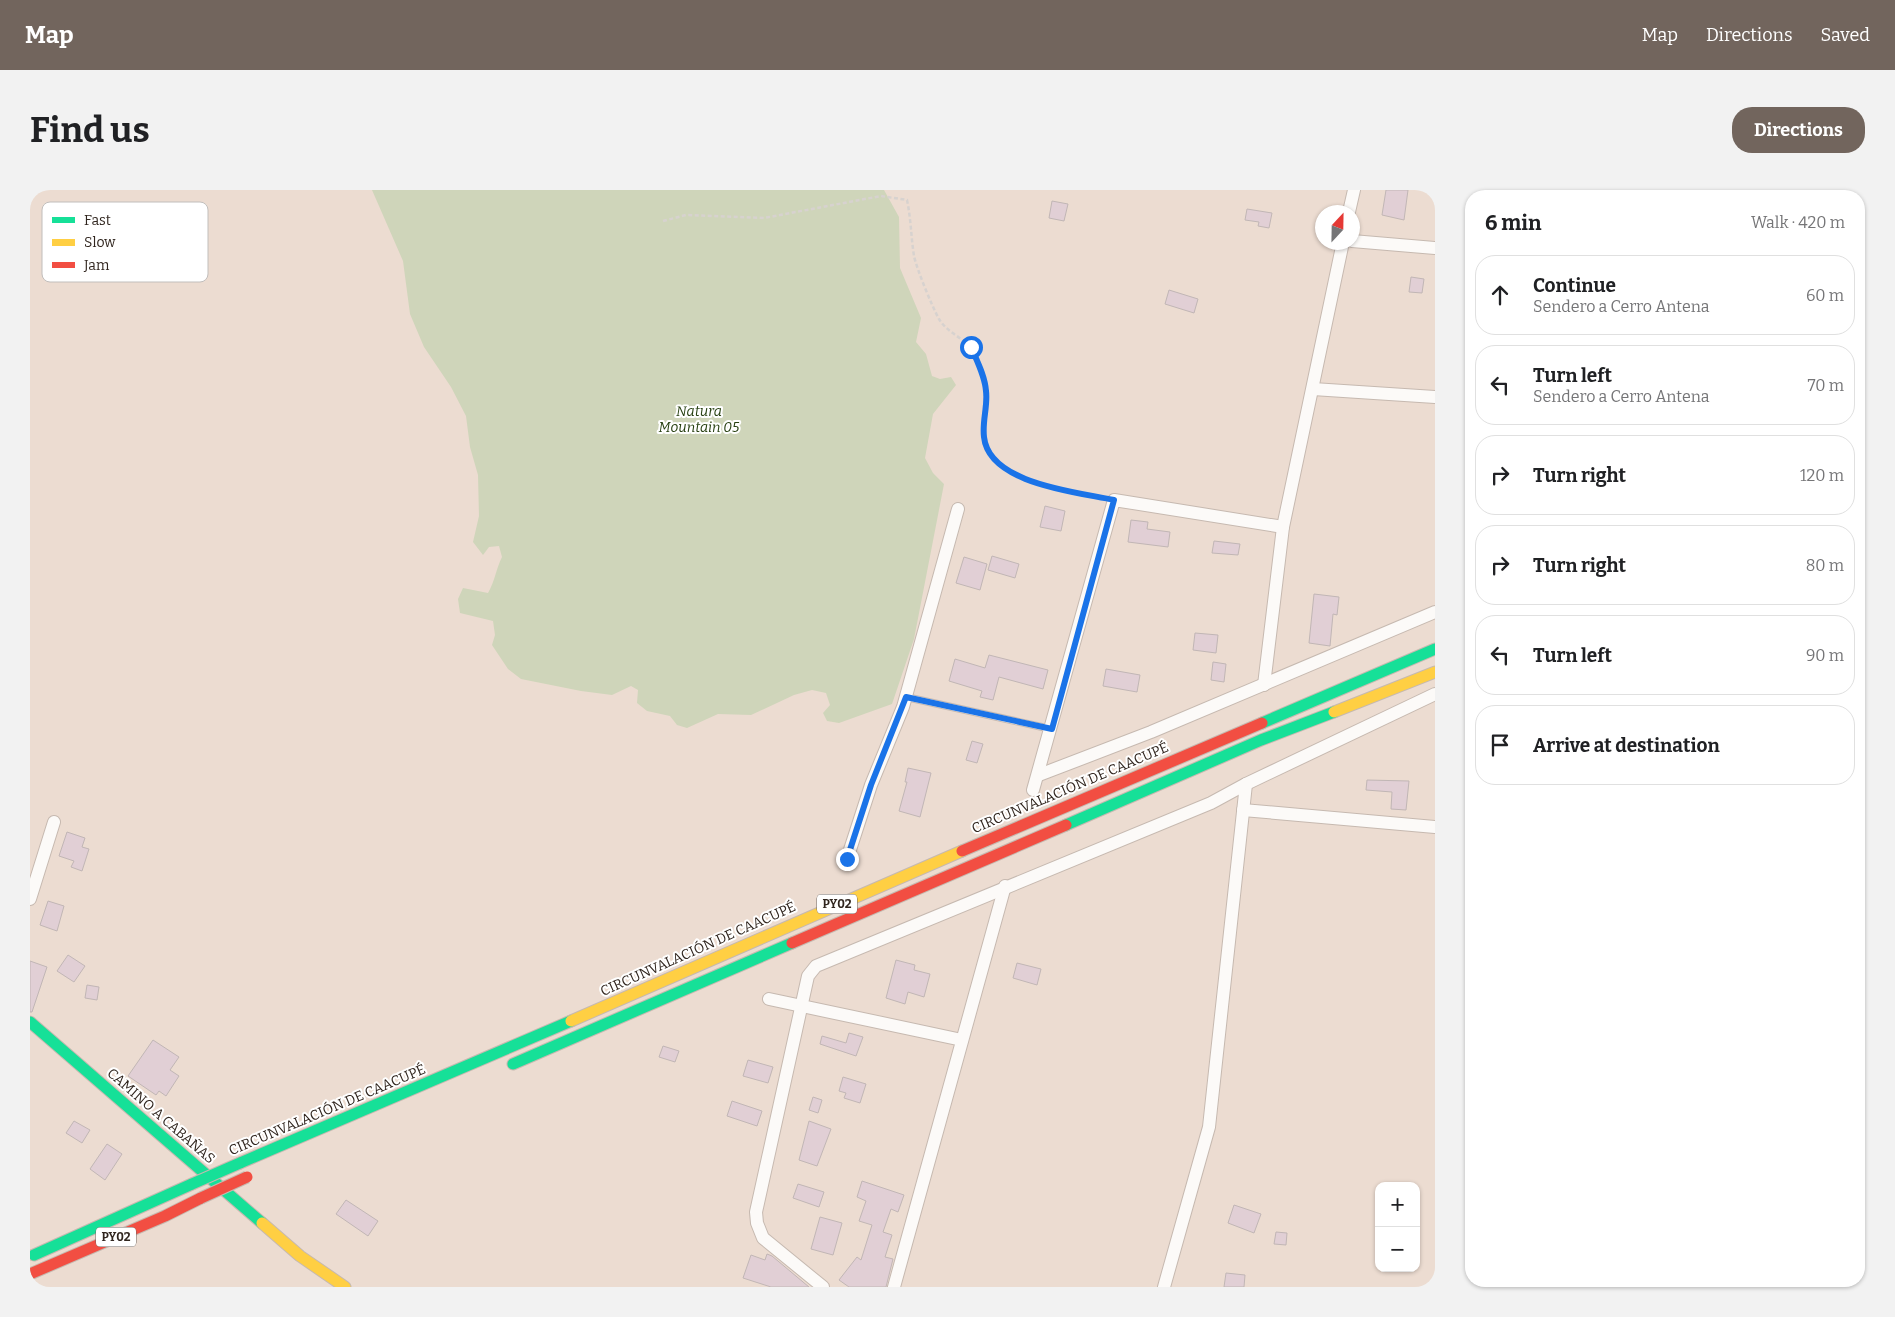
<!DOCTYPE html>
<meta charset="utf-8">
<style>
body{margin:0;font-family:Bitter,serif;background:#f2f2f2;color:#202124}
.controls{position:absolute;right:15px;bottom:15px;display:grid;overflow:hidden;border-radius:10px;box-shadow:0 1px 4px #0004}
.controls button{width:45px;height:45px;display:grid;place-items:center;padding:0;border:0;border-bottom:1px solid #e0e0e0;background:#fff;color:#202124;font:25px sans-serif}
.compass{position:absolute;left:1285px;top:15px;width:45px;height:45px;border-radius:50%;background:#fff;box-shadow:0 1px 4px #0004;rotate:22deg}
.stop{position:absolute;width:15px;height:15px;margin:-11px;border:4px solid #1a73e8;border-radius:50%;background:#fff}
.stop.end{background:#1a73e8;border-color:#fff;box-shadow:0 1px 5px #0008}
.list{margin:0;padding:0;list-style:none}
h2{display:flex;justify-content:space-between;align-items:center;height:65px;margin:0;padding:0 20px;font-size:21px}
h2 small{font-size:16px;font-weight:400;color:#757577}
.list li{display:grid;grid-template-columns:32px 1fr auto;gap:15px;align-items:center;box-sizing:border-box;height:80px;margin:0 10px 10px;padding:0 10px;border:1px solid #e0e0e0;border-radius:20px}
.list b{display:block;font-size:19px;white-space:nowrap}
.list p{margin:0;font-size:16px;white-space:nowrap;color:#757577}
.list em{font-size:16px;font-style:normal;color:#757577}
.icon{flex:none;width:28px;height:28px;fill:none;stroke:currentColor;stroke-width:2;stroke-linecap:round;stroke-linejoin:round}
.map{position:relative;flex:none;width:1405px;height:1097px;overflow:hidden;border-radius:20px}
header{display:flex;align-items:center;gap:30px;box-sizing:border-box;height:70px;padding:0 25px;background:#72655d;color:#fff}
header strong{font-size:24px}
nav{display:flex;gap:28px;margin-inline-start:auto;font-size:18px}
.intro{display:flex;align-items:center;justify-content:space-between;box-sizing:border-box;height:120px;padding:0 30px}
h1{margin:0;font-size:35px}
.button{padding:12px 22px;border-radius:20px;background:#72655d;color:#fff;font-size:18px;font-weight:700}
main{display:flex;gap:30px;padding:0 30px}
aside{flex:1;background:#fff;border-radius:20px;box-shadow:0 1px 4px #0004}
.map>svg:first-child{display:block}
</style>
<header>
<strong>Map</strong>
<nav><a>Map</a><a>Directions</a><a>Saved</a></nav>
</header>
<div class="intro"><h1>Find us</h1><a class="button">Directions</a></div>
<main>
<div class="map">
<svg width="1405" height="1097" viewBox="0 0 1405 1097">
<rect width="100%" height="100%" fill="#ecdcd1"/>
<!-- green -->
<path fill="#cfd5ba" d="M342 0H854L869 27 870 78 891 128 886 152 896 164 902 186 910 189 921 187 926 195 903 224 895 268 903 283 914 294 884 449 862 514 809 533 797 531 793 523 800 515 796 503 782 500 764 505 721 525 688 524 657 538 647 535 640 526 617 521 607 513 608 500 601 496 582 505 551 501 491 489 478 479 462 455 465 445 463 431 430 423 428 409 433 398 458 403C465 391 466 379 472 367L469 356 459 357 453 365 443 352 449 326 448 285 440 257 436 226 421 197 394 157 380 124 373 71Z"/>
<!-- building -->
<g fill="#e1cfd5" stroke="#c1b6b5">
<polygon points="1356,0 1378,0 1374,30 1352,25"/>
<polygon points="1022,11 1038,14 1034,31 1019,28"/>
<polygon points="1217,19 1242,23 1239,38 1228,36 1229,32 1215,30"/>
<polygon points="1381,87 1394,89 1392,103 1379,102"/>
<polygon points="1139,100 1168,109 1164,123 1135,114"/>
<polygon points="1015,316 1035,321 1031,341 1010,337"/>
<polygon points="1101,330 1118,332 1117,339 1140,342 1138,357 1098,352"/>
<polygon points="1184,351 1210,354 1208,365 1182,363"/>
<polygon points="962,366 989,374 985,388 958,380"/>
<polygon points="934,367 957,374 950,400 926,393"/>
<polygon points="1284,404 1309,407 1307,425 1303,424 1300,456 1279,453"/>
<polygon points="1165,443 1188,445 1186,463 1163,460"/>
<polygon points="959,465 1018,480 1013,499 969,487 963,510 950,507 952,501 919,491 925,469 955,478"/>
<polygon points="1183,472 1196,474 1194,492 1181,490"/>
<polygon points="1076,479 1110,485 1107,502 1073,496"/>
<polygon points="942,551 953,554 947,573 936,570"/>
<polygon points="878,578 901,583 890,627 869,621 877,592 875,592"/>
<polygon points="1337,590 1379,591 1376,620 1361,619 1362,602 1336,600"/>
<polygon points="37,642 55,648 52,657 59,659 52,681 41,677 44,671 29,666"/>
<polygon points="18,711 34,716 27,741 10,735"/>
<polygon points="38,765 55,776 44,792 27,781"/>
<polygon points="866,770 885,775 884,780 900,784 894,807 878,802 875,814 856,808"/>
<polygon points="0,771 17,777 2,822 0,822"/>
<polygon points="987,773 1011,779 1007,795 983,788"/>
<polygon points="57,795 69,797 67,810 55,808"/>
<polygon points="819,843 833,847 826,866 790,854 792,846 816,853"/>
<polygon points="123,850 149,867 140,880 149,886 136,906 129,901 126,905 98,886"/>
<polygon points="633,856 649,861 645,872 629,867"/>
<polygon points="718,870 743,877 738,893 713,886"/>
<polygon points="813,887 836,894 830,913 814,908 816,903 809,901"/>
<polygon points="783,907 792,910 788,923 779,920"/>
<polygon points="702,911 732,921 727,936 697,926"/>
<polygon points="44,931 60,940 52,953 36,943"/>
<polygon points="779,931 801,939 787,976 769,970"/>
<polygon points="77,954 92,964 75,990 60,979"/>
<polygon points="832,991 874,1005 868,1022 861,1019 853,1042 862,1045 855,1067 863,1069 856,1097 819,1097 809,1090 827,1067 831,1070 842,1035 829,1031 836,1011 827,1007"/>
<polygon points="768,994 794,1002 789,1017 763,1008"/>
<polygon points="316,1010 348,1031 338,1046 306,1024"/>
<polygon points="1204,1015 1231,1024 1224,1043 1198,1033"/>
<polygon points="790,1027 812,1033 803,1065 781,1059"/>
<polygon points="1246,1042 1257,1043 1256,1055 1244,1054"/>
<polygon points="737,1064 742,1066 779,1097 741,1097 713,1088 721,1065 735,1070"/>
<polygon points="1196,1083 1215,1085 1214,1097 1194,1097"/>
</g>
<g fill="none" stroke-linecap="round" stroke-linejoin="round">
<!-- lane casing -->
<g stroke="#c6b9b0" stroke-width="8">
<polyline id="lane" points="876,507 1021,539"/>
</g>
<!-- street casing -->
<g stroke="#c6b9b0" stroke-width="14">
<g id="street">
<polyline points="1319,22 1324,0"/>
<polyline points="1322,51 1405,58"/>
<polyline points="1283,199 1405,207"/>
<polyline points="1234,495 1253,337 1313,52"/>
<polyline points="1009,585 1121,542 1405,422"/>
<polyline points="1003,600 1084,310 1253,337"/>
<polyline points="1213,620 1405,637"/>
<polyline points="817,669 841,595 873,517 928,319"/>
<polyline points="0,709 24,632"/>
<polyline points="739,809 932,850"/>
<polyline points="793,1097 733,1048 727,1033 726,1022 778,786 786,776 1181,613 1216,594 1405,504"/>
<polyline points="864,1097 975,696"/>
<polyline points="1134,1097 1179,937 1216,594"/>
</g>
</g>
<!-- fast casing -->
<g stroke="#c6b9b0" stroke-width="13">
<g id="fast">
<polyline points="1232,533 1405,459"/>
<polyline points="1036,635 1231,550 1304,522"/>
<polyline points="0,832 232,1033"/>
<polyline points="483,874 762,753"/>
<polyline points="210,973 541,831"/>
<polyline points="4,1065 162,994"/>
</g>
</g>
<!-- slow casing -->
<g stroke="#c6b9b0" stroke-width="13">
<g id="slow">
<polyline points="1304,522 1405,482"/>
<polyline points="541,831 932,661"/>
<polyline points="232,1033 270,1066 315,1097"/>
</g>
</g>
<!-- jam casing -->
<g stroke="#c6b9b0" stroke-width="13">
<g id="jam">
<polyline points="932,661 1232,533"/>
<polyline points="762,753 1036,635"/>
<polyline points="0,1084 135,1026 171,1008"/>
</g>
</g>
<!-- path -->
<path stroke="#d7d2cf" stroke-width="2.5" stroke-dasharray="4 2.5" stroke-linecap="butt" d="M633 31 656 25 734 28 851 6 877 10C881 29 881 47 884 66 887 80 902 116 909 129 916 141 931 147 940 157 947 164 950 178 953 188 959 212 944 250 962 269 986 294 1038 300 1071 307"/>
<!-- lane -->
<use href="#lane" stroke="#fcfaf8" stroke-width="6"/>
<!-- street -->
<use href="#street" stroke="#fcfaf8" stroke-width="12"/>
<!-- fast -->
<use href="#fast" stroke="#16e098" stroke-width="11"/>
<!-- slow -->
<use href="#slow" stroke="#ffcf43" stroke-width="11"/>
<!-- jam -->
<use href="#jam" stroke="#f24e42" stroke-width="11"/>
<!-- fast-bridge casing -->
<g stroke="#c6b9b0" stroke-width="13" stroke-linecap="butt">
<polyline id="fast-bridge" points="162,994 210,973"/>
</g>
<!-- jam-bridge casing -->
<g stroke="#c6b9b0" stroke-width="13" stroke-linecap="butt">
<polyline id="jam-bridge" points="171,1008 217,987"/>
</g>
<!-- fast-bridge -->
<use href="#fast-bridge" stroke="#16e098" stroke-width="11"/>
<!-- jam-bridge -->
<use href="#jam-bridge" stroke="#f24e42" stroke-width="11"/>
</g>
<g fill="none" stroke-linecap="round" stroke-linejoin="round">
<!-- route -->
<path stroke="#1a73e8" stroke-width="6" d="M817 669 841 595 876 507 1022 539 1084 310C1047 302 959 294 954 247 952 231 958 216 956 201 955 186 947 171 941 157"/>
</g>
<g text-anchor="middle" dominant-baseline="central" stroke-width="4" stroke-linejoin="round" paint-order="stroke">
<!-- shield labels -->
<g fill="#fff" stroke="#6e6662" stroke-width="1">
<rect x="787" y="704.5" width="40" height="19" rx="4"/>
<rect x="66" y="1037.5" width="40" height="19" rx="4"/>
</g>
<g font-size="12" font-weight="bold" fill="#30251e">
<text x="807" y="714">PY02</text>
<text x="86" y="1047">PY02</text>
</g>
<!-- park labels -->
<g font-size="14" font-style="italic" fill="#274011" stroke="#fff">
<text x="669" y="221">Natura<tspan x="669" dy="16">Mountain 05</tspan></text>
</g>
<!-- street labels -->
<g font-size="14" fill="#30251e" stroke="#fff">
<text transform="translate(1040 598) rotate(-23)">CIRCUNVALACIÓN DE CAACUPÉ</text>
<text transform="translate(668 759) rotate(-24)">CIRCUNVALACIÓN DE CAACUPÉ</text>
<text transform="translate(297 920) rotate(-23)">CIRCUNVALACIÓN DE CAACUPÉ</text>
<text transform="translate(131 926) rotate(41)">CAMINO A CABAÑAS</text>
</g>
</g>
<!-- legend -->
<rect x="12" y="12" width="166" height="80" rx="8" fill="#fff" stroke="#c1bebc" stroke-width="1"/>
<rect x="22" y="27" width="23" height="6" fill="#16e098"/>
<rect x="22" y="49" width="23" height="7" fill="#ffcf43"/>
<rect x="22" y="72" width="23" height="6" fill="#f24e42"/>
<g font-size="14" fill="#30251e">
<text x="54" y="35">Fast</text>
<text x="54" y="57">Slow</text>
<text x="54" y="80">Jam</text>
</g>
</svg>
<div class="controls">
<button>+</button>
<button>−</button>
</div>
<svg class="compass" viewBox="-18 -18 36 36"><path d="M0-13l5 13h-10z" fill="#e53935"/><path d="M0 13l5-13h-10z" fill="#757577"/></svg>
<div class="stop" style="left:941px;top:157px"></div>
<div class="stop end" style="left:817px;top:669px"></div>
</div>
<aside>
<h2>6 min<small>Walk · 420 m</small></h2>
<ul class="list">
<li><svg class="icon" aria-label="ahead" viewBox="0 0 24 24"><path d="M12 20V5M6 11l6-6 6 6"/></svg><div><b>Continue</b><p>Sendero a Cerro Antena</p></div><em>60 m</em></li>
<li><svg class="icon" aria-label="left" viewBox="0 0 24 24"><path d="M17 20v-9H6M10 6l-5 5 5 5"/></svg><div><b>Turn left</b><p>Sendero a Cerro Antena</p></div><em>70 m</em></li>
<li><svg class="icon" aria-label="right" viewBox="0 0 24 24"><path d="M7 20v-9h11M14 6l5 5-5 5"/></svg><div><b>Turn right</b></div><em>120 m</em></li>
<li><svg class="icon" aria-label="right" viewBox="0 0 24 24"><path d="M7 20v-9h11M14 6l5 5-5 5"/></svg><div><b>Turn right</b></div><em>80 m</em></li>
<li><svg class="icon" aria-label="left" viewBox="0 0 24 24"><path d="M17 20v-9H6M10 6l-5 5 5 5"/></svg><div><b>Turn left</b></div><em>90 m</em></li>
<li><svg class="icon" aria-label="arrive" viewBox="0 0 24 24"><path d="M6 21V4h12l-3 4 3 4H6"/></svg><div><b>Arrive at destination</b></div></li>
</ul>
</aside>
</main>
